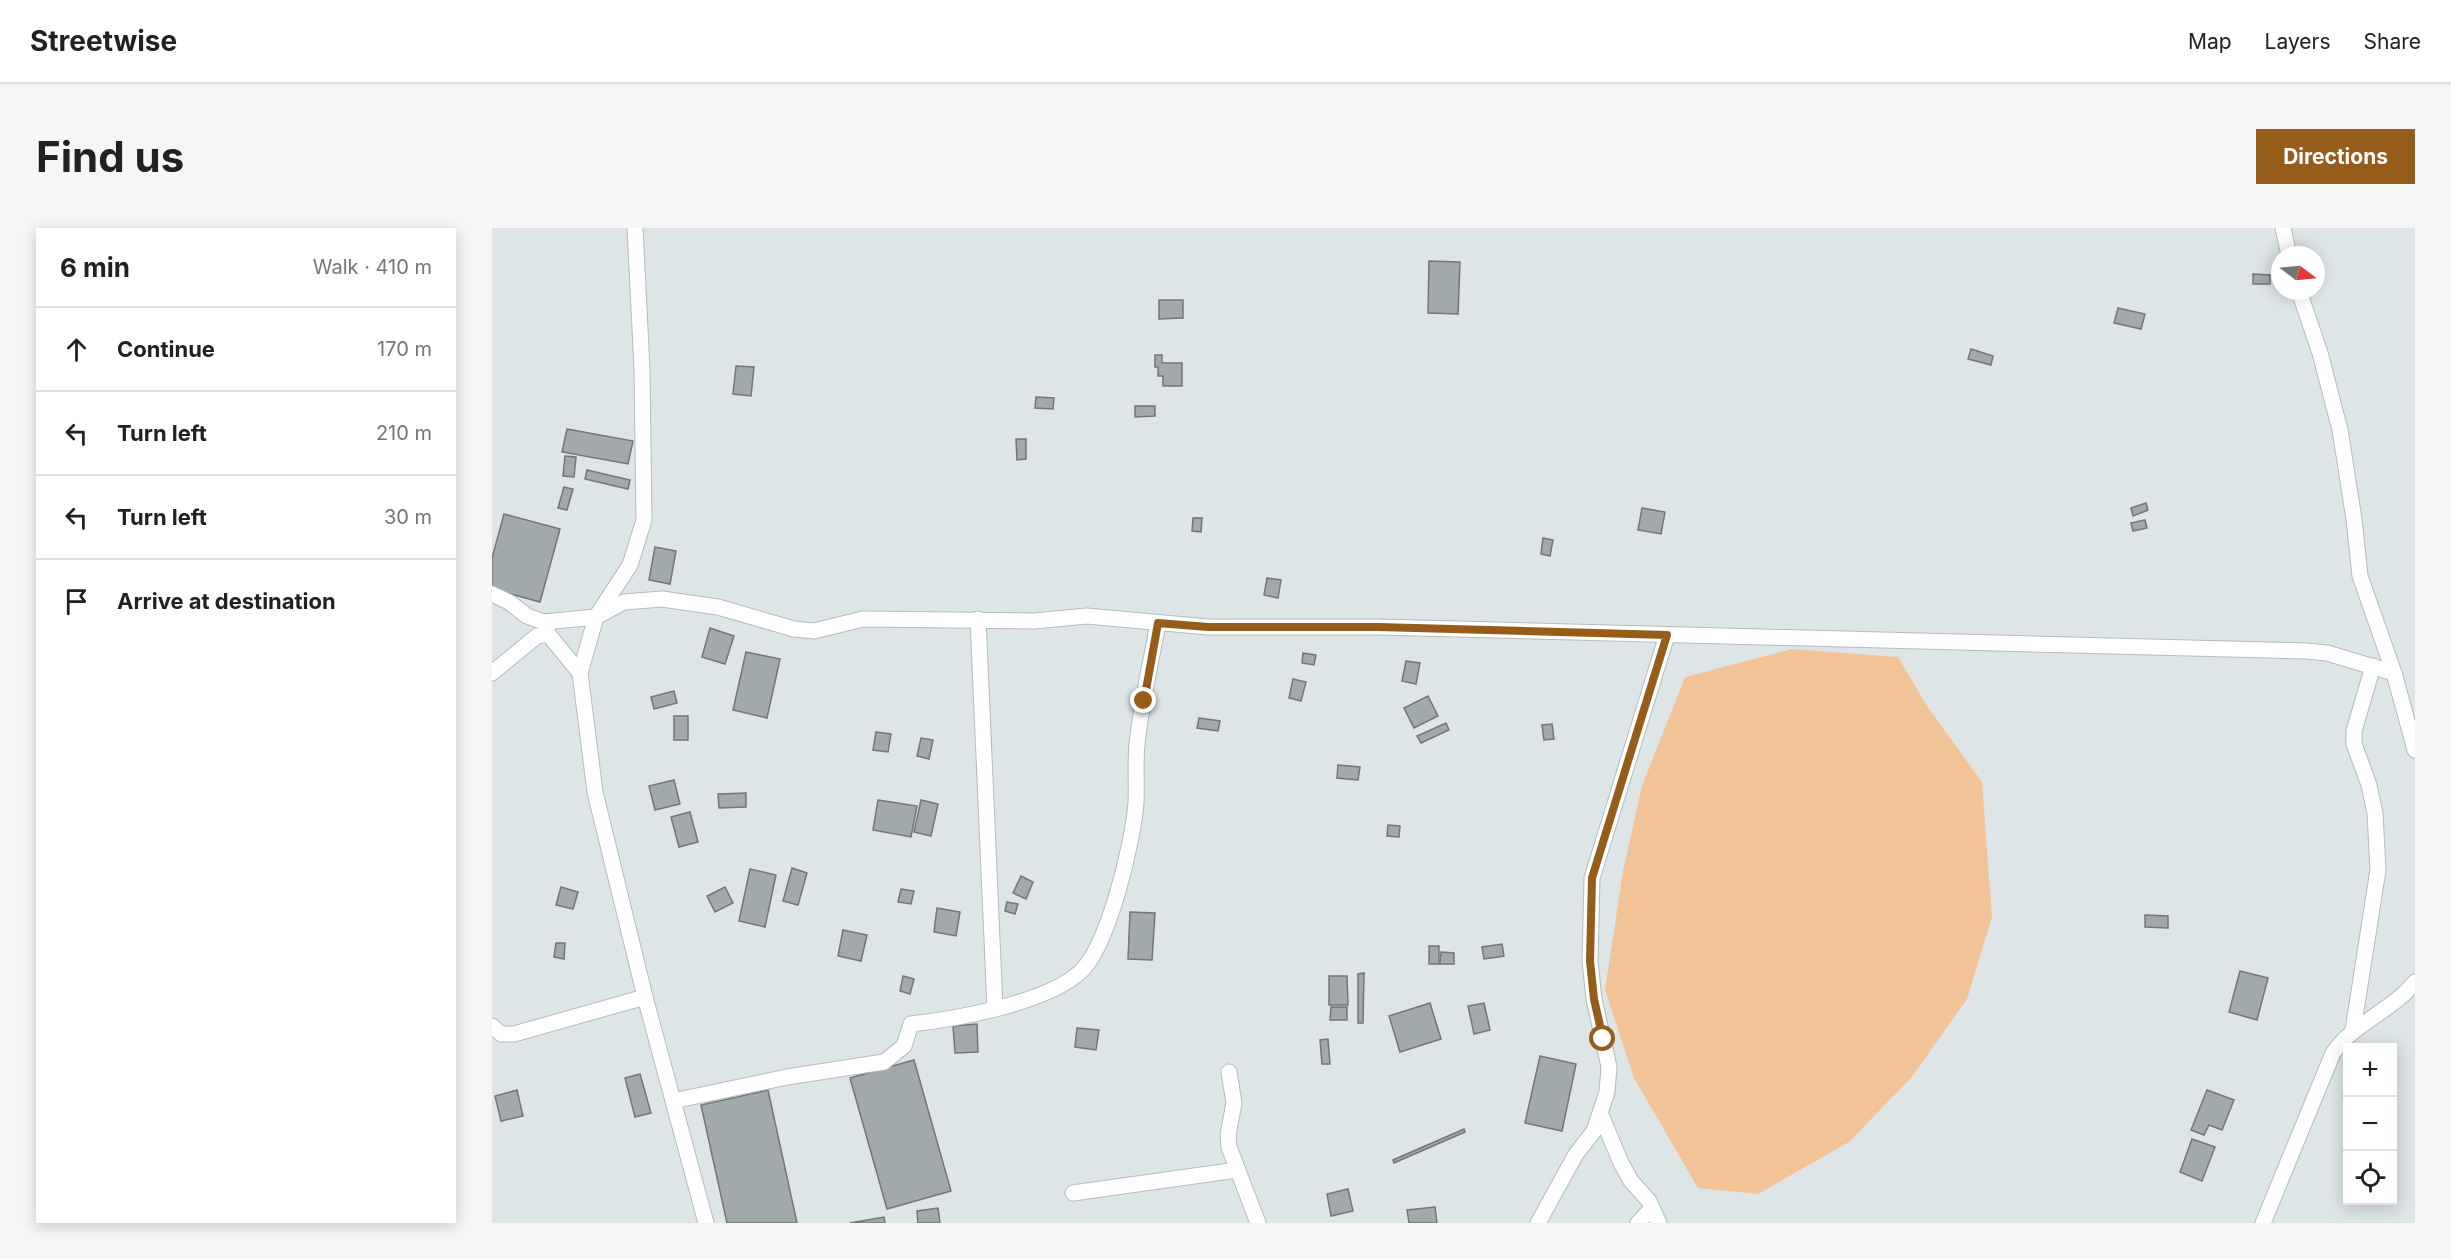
<!DOCTYPE html>
<meta charset="utf-8">
<style>
body{margin:0;font-family:Inter,sans-serif;background:#f6f6f6;color:#202124}
.controls{position:absolute;right:18px;bottom:18px;display:grid;overflow:hidden;border-radius:0px;box-shadow:0 3px 15px #0003}
.controls button{width:54px;height:54px;display:grid;place-items:center;padding:0;border:0;border-bottom:2px solid #e0e0e0;background:#fff;color:#202124;font:30px sans-serif}
.compass{position:absolute;left:1779px;top:18px;width:54px;height:54px;border-radius:50%;background:#fff;box-shadow:0 3px 15px #0003;rotate:106deg}
.stop{position:absolute;width:18px;height:18px;margin:-14px;border:4px solid #965c1a;border-radius:50%;background:#fff}
.stop.end{background:#965c1a;border-color:#fff;box-shadow:0 2px 6px #0008}
.list{margin:0;padding:0;list-style:none}
h2{display:flex;justify-content:space-between;align-items:center;height:78px;margin:0;padding:0 24px;font-size:26px}
h2 small{font-size:20px;font-weight:400;color:#757577}
.list li{display:grid;grid-template-columns:39px 1fr auto;gap:18px;align-items:center;box-sizing:border-box;height:84px;padding:0 24px;border-top:2px solid #e0e0e0}
.list b{display:block;font-size:22px;white-space:nowrap}
.list em{font-size:20px;font-style:normal;color:#757577}
.icon{flex:none;width:33px;height:33px;fill:none;stroke:currentColor;stroke-width:2;stroke-linecap:round;stroke-linejoin:round}
.map{position:relative;flex:none;width:1923px;height:995px;overflow:hidden;border-radius:0px}
header{display:flex;align-items:center;gap:36px;box-sizing:border-box;height:84px;padding:0 30px;background:#fff;border-bottom:2px solid #e0e0e0}
header strong{font-size:28px}
nav{display:flex;gap:33px;margin-inline-start:auto;font-size:21px}
.intro{display:flex;align-items:center;justify-content:space-between;box-sizing:border-box;height:144px;padding:0 36px}
h1{margin:0;font-size:42px}
.button{padding:15px 27px;border-radius:0px;background:#965c1a;color:#fff;font-size:21px;font-weight:700}
main{display:flex;gap:36px;padding:0 36px}
aside{flex:1;background:#fff;border-radius:0px;box-shadow:0 3px 15px #0003}
.map>svg:first-child{display:block}
</style>
<header>
<strong>Streetwise</strong>
<nav><a>Map</a><a>Layers</a><a>Share</a></nav>
</header>
<div class="intro"><h1>Find us</h1><a class="button">Directions</a></div>
<main>
<aside>
<h2>6 min<small>Walk · 410 m</small></h2>
<ul class="list">
<li><svg class="icon" aria-label="ahead" viewBox="0 0 24 24"><path d="M12 20V5M6 11l6-6 6 6"/></svg><div><b>Continue</b></div><em>170 m</em></li>
<li><svg class="icon" aria-label="left" viewBox="0 0 24 24"><path d="M17 20v-9H6M10 6l-5 5 5 5"/></svg><div><b>Turn left</b></div><em>210 m</em></li>
<li><svg class="icon" aria-label="left" viewBox="0 0 24 24"><path d="M17 20v-9H6M10 6l-5 5 5 5"/></svg><div><b>Turn left</b></div><em>30 m</em></li>
<li><svg class="icon" aria-label="arrive" viewBox="0 0 24 24"><path d="M6 21V4h12l-3 4 3 4H6"/></svg><div><b>Arrive at destination</b></div></li>
</ul>
</aside>
<div class="map">
<svg width="1923" height="995" viewBox="0 0 1923 995">
<rect width="100%" height="100%" fill="#dee5e7"/>
<!-- green -->
<polygon fill="#f2c397" points="1300,421 1406,429 1435,478 1490,554 1500,689 1475,771 1419,850 1357,914 1266,966 1206,960 1142,850 1113,762 1131,643 1150,558 1193,449"/>
<!-- building -->
<g fill="#a2a9ab" stroke="#707679" stroke-width="1.5">
<polygon points="937,33 968,34 966,86 936,85"/>
<polygon points="1761,46 1778,47 1778,56 1761,56"/>
<polygon points="667,72 691,72 691,90 667,91"/>
<polygon points="1626,80 1653,86 1649,101 1622,95"/>
<polygon points="1479,121 1501,128 1499,137 1476,131"/>
<polygon points="663,127 670,127 670,135 690,135 690,158 671,158 671,148 666,148 666,139 663,139"/>
<polygon points="244,138 262,139 259,168 241,166"/>
<polygon points="544,169 562,170 561,181 543,180"/>
<polygon points="643,178 663,178 663,188 643,189"/>
<polygon points="75,201 141,213 136,236 70,224"/>
<polygon points="524,211 534,211 534,231 525,232"/>
<polygon points="73,228 84,229 82,249 71,248"/>
<polygon points="95,242 138,252 136,261 93,251"/>
<polygon points="72,259 81,261 75,282 66,280"/>
<polygon points="1654,275 1656,282 1641,288 1639,280"/>
<polygon points="1150,280 1173,284 1169,306 1146,302"/>
<polygon points="12,286 68,301 48,374 0,361 0,330"/>
<polygon points="701,290 710,290 709,304 700,303"/>
<polygon points="1653,292 1655,300 1641,303 1639,295"/>
<polygon points="1051,310 1061,312 1058,328 1049,326"/>
<polygon points="163,319 184,323 178,356 157,352"/>
<polygon points="775,350 789,352 786,370 772,367"/>
<polygon points="218,400 242,408 233,436 210,429"/>
<polygon points="254,424 288,431 275,490 241,482"/>
<polygon points="811,425 824,427 822,437 810,435"/>
<polygon points="914,433 928,435 924,456 910,453"/>
<polygon points="801,451 814,454 809,473 797,470"/>
<polygon points="182,463 185,475 162,481 159,469"/>
<polygon points="936,468 946,488 922,500 912,480"/>
<rect x="182" y="488" width="14" height="24"/>
<polygon points="707,490 728,493 726,503 705,500"/>
<polygon points="954,495 957,502 929,515 925,508"/>
<polygon points="1060,496 1062,511 1052,512 1050,497"/>
<polygon points="384,504 399,506 396,524 381,522"/>
<polygon points="429,510 441,512 437,531 425,528"/>
<polygon points="846,537 868,539 866,552 845,550"/>
<polygon points="182,552 188,576 163,582 157,558"/>
<polygon points="254,565 254,579 227,580 226,566"/>
<polygon points="386,572 425,578 419,609 381,602"/>
<polygon points="429,572 446,576 439,608 422,604"/>
<polygon points="198,584 206,614 187,619 179,589"/>
<polygon points="896,597 908,598 907,609 895,608"/>
<polygon points="300,640 315,645 306,677 291,673"/>
<polygon points="258,641 284,647 273,699 247,693"/>
<polygon points="529,648 541,654 534,671 521,665"/>
<polygon points="69,659 86,664 81,681 64,677"/>
<polygon points="233,659 241,675 223,684 215,668"/>
<polygon points="409,661 422,663 419,676 406,674"/>
<polygon points="515,674 526,676 523,686 513,683"/>
<polygon points="445,680 468,684 464,708 442,704"/>
<polygon points="638,684 663,685 660,732 636,731"/>
<polygon points="1653,687 1676,688 1676,700 1653,699"/>
<polygon points="351,702 375,707 369,733 346,728"/>
<polygon points="64,715 73,715 72,731 62,729"/>
<polygon points="1010,716 1012,728 992,731 990,719"/>
<rect x="937" y="718" width="10" height="18"/>
<polygon points="949,724 962,725 962,736 948,736"/>
<polygon points="1748,743 1776,750 1765,792 1737,784"/>
<polygon points="872,745 871,795 866,795 866,746"/>
<polygon points="411,748 422,751 418,766 408,763"/>
<polygon points="837,748 855,748 856,777 837,777"/>
<polygon points="938,775 949,811 908,824 897,788"/>
<polygon points="992,775 998,802 982,806 976,778"/>
<polygon points="839,779 855,779 855,792 838,792"/>
<polygon points="485,796 486,824 463,825 461,798"/>
<polygon points="585,800 607,802 604,822 583,819"/>
<polygon points="836,811 838,836 830,836 828,812"/>
<polygon points="1048,828 1084,836 1070,903 1033,895"/>
<polygon points="422,832 459,963 395,981 358,850"/>
<polygon points="148,846 159,885 143,889 133,850"/>
<polygon points="25,862 31,888 9,893 3,868"/>
<polygon points="276,862 305,995 235,995 209,877"/>
<polygon points="1715,862 1742,872 1730,902 1717,897 1712,907 1699,902"/>
<polygon points="972,901 973,904 902,935 901,932"/>
<polygon points="1700,911 1723,919 1710,953 1688,944"/>
<polygon points="856,961 861,983 839,988 835,966"/>
<polygon points="943,979 945,995 917,995 915,982"/>
<polygon points="446,980 448,995 426,995 425,983"/>
<polygon points="392,989 393,995 358,995"/>
</g>
<g fill="none" stroke-linecap="round" stroke-linejoin="round">
<!-- minor casing -->
<g stroke="#b4bbbd" stroke-width="17">
<g id="minor">
<polyline points="143,0 150,141 152,292 138,337 104,389 88,445 103,564 153,769 214,995"/>
<polyline points="1791,0 1797,27"/>
<polyline points="1807,63 1828,125 1848,202 1862,291 1868,348 1902,445 1923,522"/>
<polyline points="0,366 17,374 35,388 52,394 104,389 132,374 170,371 226,379 302,401 322,403 371,391 542,393 595,388 716,399 886,399 1814,423 1835,425 1902,445"/>
<polyline points="486,391 503,780"/>
<polyline points="53,397 56,406 88,445"/>
<polyline points="0,445 45,408 56,406"/>
<polyline points="0,798 9,806 22,806 153,769"/>
<polyline points="1861,802 1886,642 1883,585 1877,557 1862,516 1862,503 1881,438"/>
<polyline points="737,844 742,875 736,907 737,919 766,995"/>
<path d="M181 873 295 849 392 834 412 818 419 796C465 791 553 775 587 745 616 721 641 614 644 575 645 556 643 536 645 516 649 476 659 435 666 395"/>
<polyline points="1109,887 1129,935 1139,953 1157,973 1167,995"/>
<polyline points="581,965 745,942"/>
<polyline points="1046,995 1084,926 1102,903 1115,864 1117,839 1102,771 1098,733 1100,650 1175,407"/>
<polyline points="1146,995 1160,980"/>
<path d="M1771 995 1841 825C1863 794 1900 783 1923 754"/>
</g>
</g>
<!-- minor -->
<use href="#minor" stroke="#fff" stroke-width="15"/>
</g>
<g fill="none" stroke-linecap="round" stroke-linejoin="round">
<!-- route -->
<polyline stroke="#965c1a" stroke-width="8" points="652,473 666,395 716,399 886,399 1175,407 1100,650 1098,733 1102,771 1111,811"/>
</g>
</svg>
<div class="controls">
<button>+</button>
<button>−</button>
<button><svg class="icon" aria-label="locate" viewBox="0 0 24 24"><circle cx="12" cy="12" r="6"/><path d="M12 2v4M12 18v4M2 12h4M18 12h4"/></svg></button>
</div>
<svg class="compass" viewBox="-18 -18 36 36"><path d="M0-13l5 13h-10z" fill="#e53935"/><path d="M0 13l5-13h-10z" fill="#757577"/></svg>
<div class="stop" style="left:1111px;top:811px"></div>
<div class="stop end" style="left:652px;top:473px"></div>
</div>
</main>
